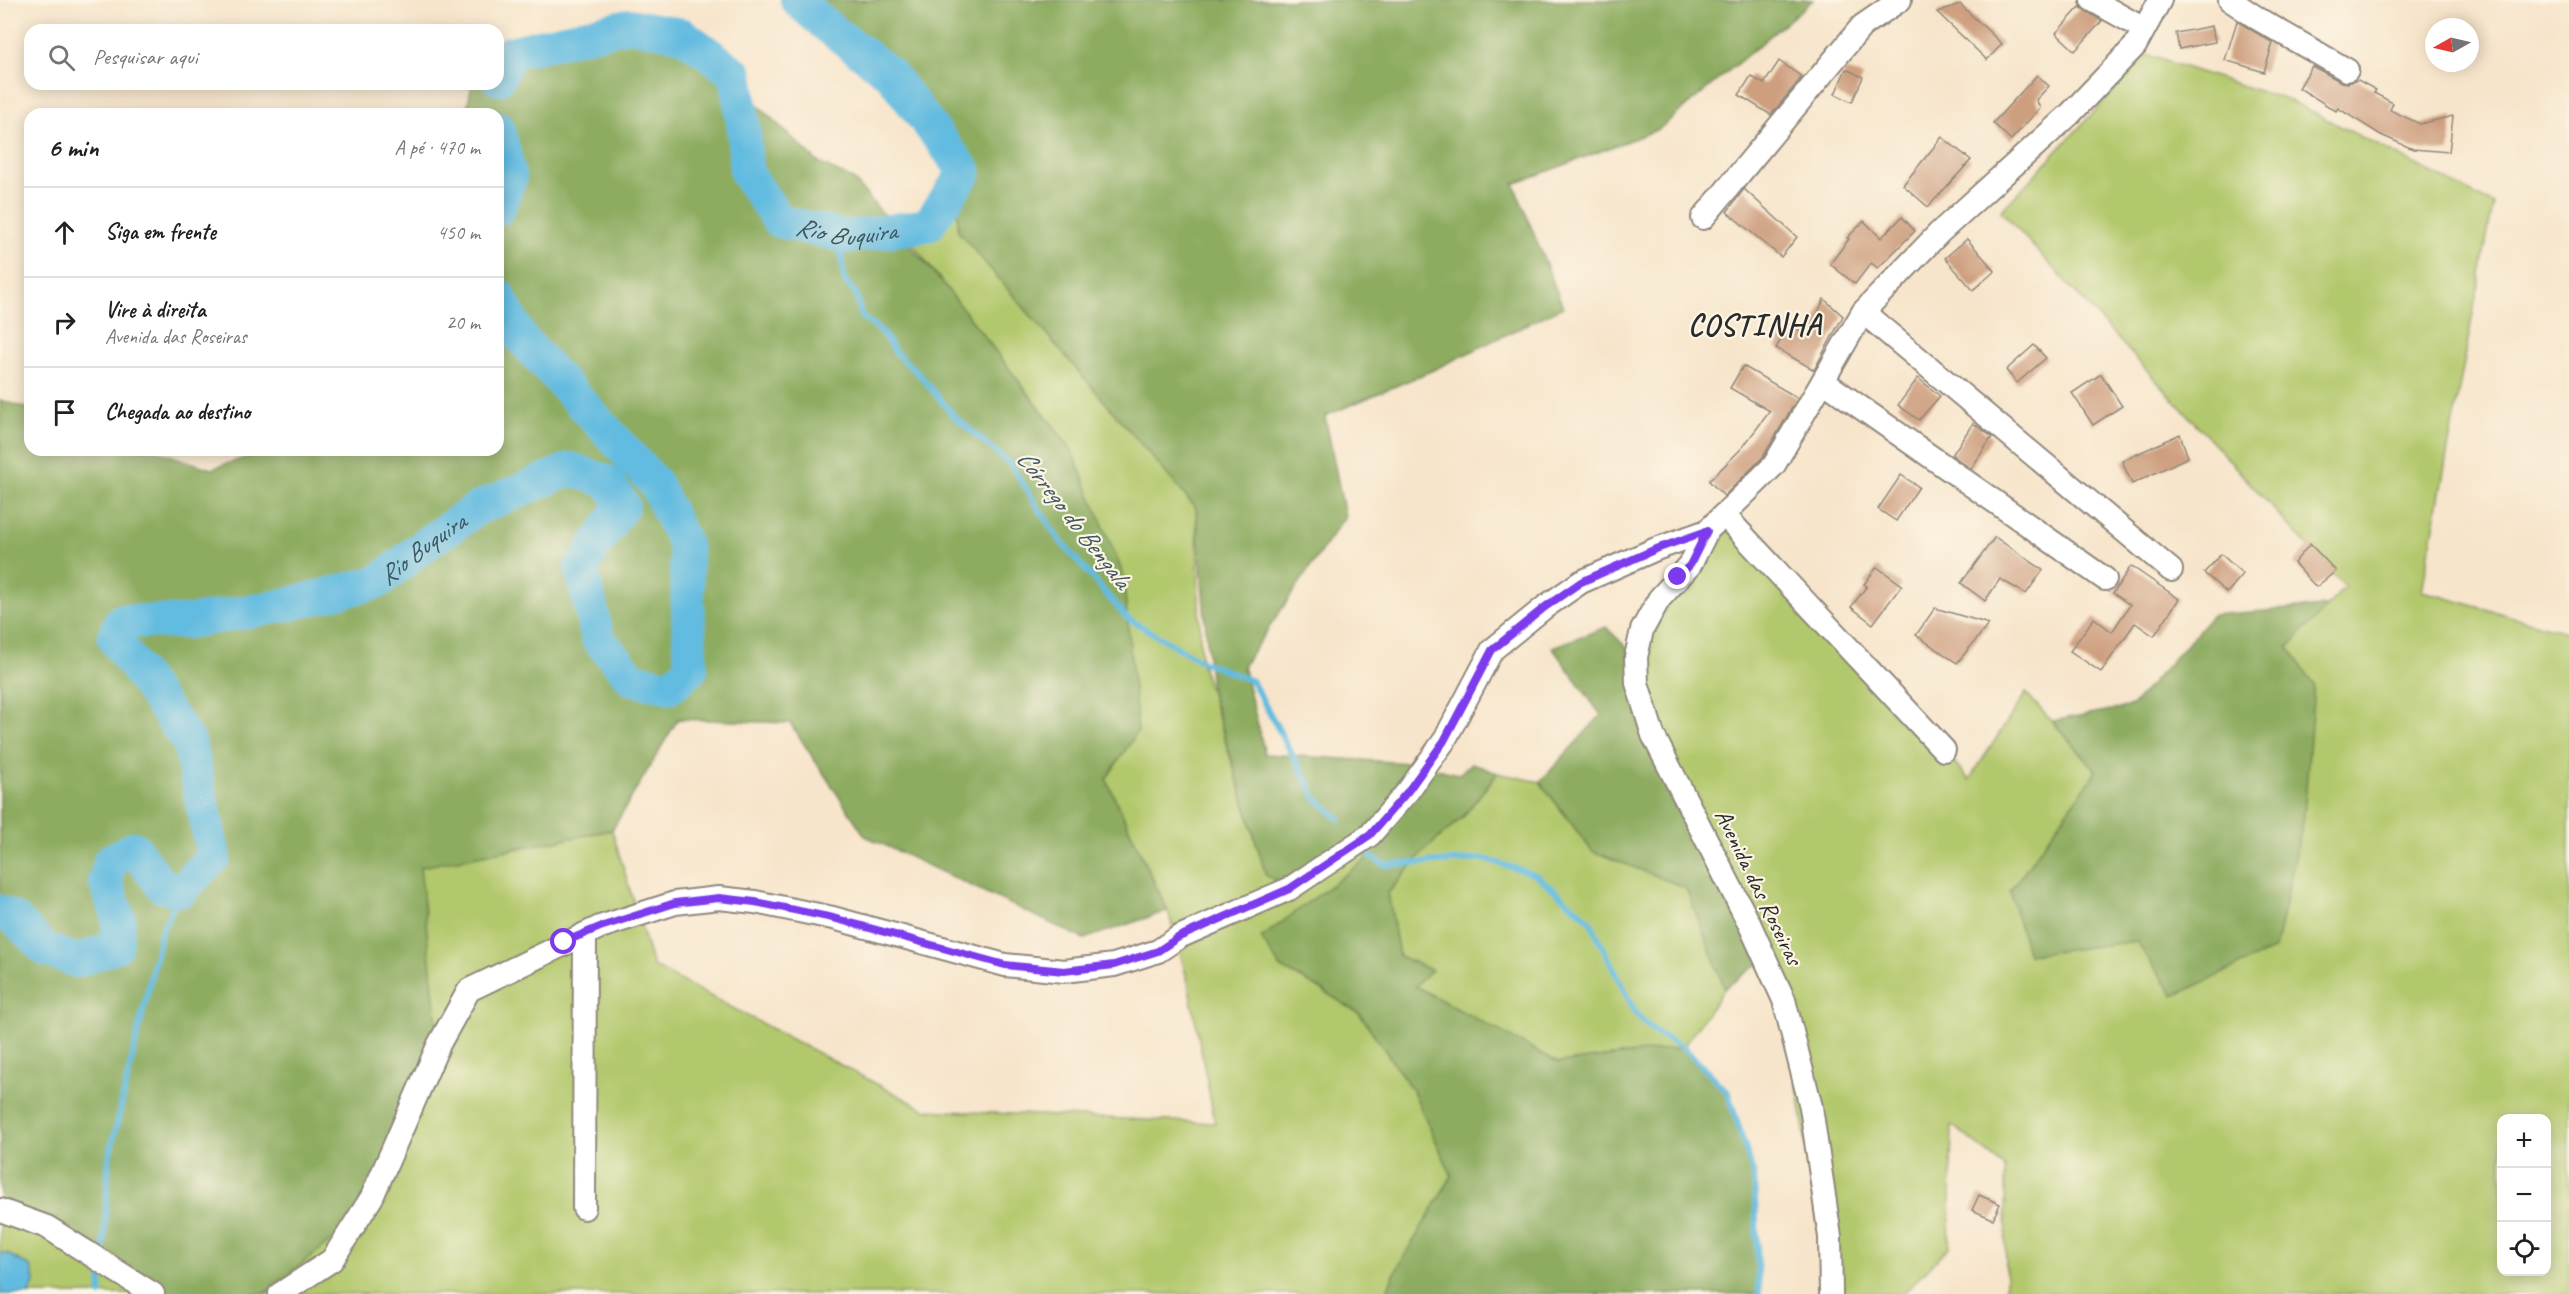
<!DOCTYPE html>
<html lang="pt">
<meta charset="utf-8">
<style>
body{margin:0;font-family:Caveat,sans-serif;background:#f2f2f2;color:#202124}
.controls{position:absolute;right:18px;bottom:18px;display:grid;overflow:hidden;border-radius:12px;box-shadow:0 3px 15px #0003}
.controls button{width:54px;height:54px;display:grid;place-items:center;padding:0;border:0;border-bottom:2px solid #e0e0e0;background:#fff;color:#202124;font:30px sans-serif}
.compass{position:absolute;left:2425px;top:18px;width:54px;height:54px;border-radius:50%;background:#fff;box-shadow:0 3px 15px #0003;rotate:262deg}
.stop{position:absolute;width:18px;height:18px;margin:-14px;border:4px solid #7c3aed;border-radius:50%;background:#fff}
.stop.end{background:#7c3aed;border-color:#fff;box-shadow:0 2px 6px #0008}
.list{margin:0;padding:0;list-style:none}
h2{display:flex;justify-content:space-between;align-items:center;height:78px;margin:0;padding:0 24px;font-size:26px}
h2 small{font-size:20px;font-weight:400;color:#757577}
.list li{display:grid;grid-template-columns:39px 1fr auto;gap:18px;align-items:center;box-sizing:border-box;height:90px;padding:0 24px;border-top:2px solid #e0e0e0}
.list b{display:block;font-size:22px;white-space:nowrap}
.list p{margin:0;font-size:20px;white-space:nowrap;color:#757577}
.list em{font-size:20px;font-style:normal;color:#757577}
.icon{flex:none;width:33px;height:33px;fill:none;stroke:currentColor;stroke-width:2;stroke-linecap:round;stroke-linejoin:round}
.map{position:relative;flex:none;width:2569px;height:1294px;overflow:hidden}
.search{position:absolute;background:#fff;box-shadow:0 3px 15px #0003;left:24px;top:24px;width:480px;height:66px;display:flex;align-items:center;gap:15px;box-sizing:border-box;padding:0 21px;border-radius:18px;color:#757577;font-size:22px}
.panel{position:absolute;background:#fff;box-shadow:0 3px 15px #0003;left:24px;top:108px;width:480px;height:348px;border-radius:18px}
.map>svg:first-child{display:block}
</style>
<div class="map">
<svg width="2569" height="1294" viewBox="0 0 2569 1294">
<rect width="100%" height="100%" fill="#fcf5e5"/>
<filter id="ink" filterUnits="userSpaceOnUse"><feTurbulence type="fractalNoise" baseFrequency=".0167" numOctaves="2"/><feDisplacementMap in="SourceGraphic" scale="12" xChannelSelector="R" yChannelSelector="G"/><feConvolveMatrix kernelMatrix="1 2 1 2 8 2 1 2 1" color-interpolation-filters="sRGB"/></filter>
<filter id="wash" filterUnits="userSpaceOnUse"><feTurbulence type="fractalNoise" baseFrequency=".008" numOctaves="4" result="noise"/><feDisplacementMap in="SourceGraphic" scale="24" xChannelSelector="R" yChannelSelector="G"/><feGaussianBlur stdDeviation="1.35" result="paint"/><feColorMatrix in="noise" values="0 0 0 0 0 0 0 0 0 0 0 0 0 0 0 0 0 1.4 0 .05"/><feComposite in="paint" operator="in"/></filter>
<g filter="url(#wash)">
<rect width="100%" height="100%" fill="#f7e5cb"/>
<!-- green -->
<g fill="#b2c86c" stroke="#6e7a4c" stroke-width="1.5" fill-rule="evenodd">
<path d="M2147 55 2293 102 2493 204 2422 591 2569 633V1294H2009L2006 1289 2005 1167 1952 1125 1949 1247 1903 1294H1829L1784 1000 1653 735 1636 657 1724 515 1944 750 1969 780 2026 693 2097 771 2010 891 2028 955 2136 941 2288 647 2345 587 2001 211ZM2502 1118H2546V1272H2502Z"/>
<polygon points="965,172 958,231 1196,508 1201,661 1266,875 1349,849 1370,856 1340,880 1280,967 1319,988 1360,1014 1413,1091 1452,1176 1394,1274 1386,1294 264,1294 358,1219 439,1044 419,867 612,830 653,966 926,1110 1215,1123 1188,982 1168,911 1106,779 1138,731 1071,449 901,229 928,225"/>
<polygon points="1497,773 1540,782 1592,851 1686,887 1725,988 1683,1047 1559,1063 1414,986 1399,956 1388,893 1425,850 1463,817"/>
<polygon points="0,1210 120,1274 165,1294 29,1294 35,1281 8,1254 0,1253"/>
</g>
<!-- forest -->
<g fill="#8dac60" stroke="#5c6c46" stroke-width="1.5">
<polygon points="797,0 1813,0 1659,129 1514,184 1563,307 1431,371 1325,416 1345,516 1243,666 1265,754 1409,763 1459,774 1472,763 1497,773 1463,817 1425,850 1388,893 1399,956 1432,970 1415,986 1559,1063 1683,1047 1728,1093 1754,1176 1759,1294 1386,1294 1394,1274 1452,1176 1413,1091 1360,1014 1319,988 1280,967 1261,938 1370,856 1349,849 1289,889 1266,875 1211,691 1196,508 958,231 957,163 891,75 824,24"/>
<polygon points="629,25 683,35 819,163 853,179 946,287 1071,449 1123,573 1138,731 1106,779 1167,911 1084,939 865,836 790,723 678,719 612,830 420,867 439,1044 358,1219 264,1294 170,1294 0,1213 0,400 30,409 30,450 154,450 211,469 269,450 498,450 498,114 466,114 472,84 498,84 498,53 523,50"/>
<polygon points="2328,606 2288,647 2314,684 2304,817 2275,949 2174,996 2136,941 2028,955 2010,891 2097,771 2052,721 2132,706 2212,615"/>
<polygon points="1606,627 1636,657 1637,683 1765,959 1725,988 1686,888 1592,851 1540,782 1601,715 1552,647"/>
</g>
<!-- water -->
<polygon fill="#62bbe0" stroke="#467386" stroke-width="1.5" points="0,1253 8,1254 31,1267 35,1281 29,1294 0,1294"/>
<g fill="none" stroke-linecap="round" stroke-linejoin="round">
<!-- stream -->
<g stroke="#62bbe0" stroke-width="6">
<polyline points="847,237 841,251 844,280 856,294 862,317 882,332 896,353 920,375 953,415 1010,464 1057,537 1127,618 1201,661 1252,681 1316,798 1339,819"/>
<polyline points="1370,856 1385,865 1486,859 1536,875 1589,919 1636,1014 1655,1032 1683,1047 1728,1093 1754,1176 1759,1294"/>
<polyline points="103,1257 109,1158 161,933 181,890"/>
<polyline points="100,1294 102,1268"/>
</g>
<!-- river -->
<g stroke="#62bbe0" stroke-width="34">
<path id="s1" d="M498 79 510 53 629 25 683 35 736 74 744 131 746 172 779 221 847 237 928 225 965 172 891 75 824 24 797 0"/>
<polyline points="498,129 510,178 498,209"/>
<path id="s2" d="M0 912 16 920 46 950 77 961 116 946 119 918 105 881 110 861 134 848 163 887 181 890 214 857 189 742 114 638 121 621 188 622 286 605 378 582 426 544 478 508 571 469 608 482 623 505 581 567 598 639 633 679 670 687 691 669 685 545 655 483 520 337 498 295"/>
</g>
</g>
<g id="blocks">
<!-- building -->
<g fill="#ce9f7f">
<polygon points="1960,4 2002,44 1987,60 1937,12"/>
<polygon points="2080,7 2102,21 2075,51 2056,33"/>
<polygon points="2237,21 2273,43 2264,72 2225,60"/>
<polygon points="2212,26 2215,42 2179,49 2176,33"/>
<polygon points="1779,61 1802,77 1771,115 1739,95 1751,76 1764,84"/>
<polygon points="2312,66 2341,82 2348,83 2358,80 2376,90 2374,93 2393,103 2390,110 2420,124 2453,116 2449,152 2413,149 2381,135 2338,108 2336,111 2299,88"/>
<polygon points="1846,69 1863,77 1852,102 1835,94"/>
<polygon points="2037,75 2049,86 2036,100 2040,108 2011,140 1993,123"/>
<polygon points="1942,137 1971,160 1928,207 1903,185"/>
<polygon points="1744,189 1797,237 1781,257 1727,212"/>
<polygon points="1902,217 1915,231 1878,268 1871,263 1855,284 1830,264 1849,239 1847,238 1864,221 1881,238"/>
<polygon points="1967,239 1995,271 1973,290 1945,258"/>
<polygon points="1824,299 1843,316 1814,370 1776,348 1790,324 1808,335"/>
<polygon points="2034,345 2046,358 2017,383 2006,370"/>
<polygon points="1743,366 1798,398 1763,457 1724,496 1709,481 1742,448 1770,411 1730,388"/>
<polygon points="2101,374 2122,406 2093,425 2072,393"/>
<polygon points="1918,378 1940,396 1919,420 1898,405"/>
<polygon points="1973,423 1992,437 1971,469 1952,455"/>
<polygon points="2180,434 2188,457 2132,484 2122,461"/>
<polygon points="1901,475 1919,487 1896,521 1878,509"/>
<polygon points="1995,537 2043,570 2026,594 2000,579 1985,601 1961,583"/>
<polygon points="2310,544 2336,571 2316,587 2294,563"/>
<polygon points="2221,554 2243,574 2227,593 2204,573"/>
<polygon points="2131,566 2179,599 2154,636 2135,623 2101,672 2070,651 2094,618 2112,632 2130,605 2113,593"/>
<polygon points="1877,567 1902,585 1873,624 1851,607 1867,586 1864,584"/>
<polygon points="1935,608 1989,624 1957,663 1916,635"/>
<polygon points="1979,1195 2000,1204 1993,1219 1972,1210"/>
</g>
</g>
</g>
<g filter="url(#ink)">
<use href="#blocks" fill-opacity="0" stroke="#91887b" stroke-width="1.5"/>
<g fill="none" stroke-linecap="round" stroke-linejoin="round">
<!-- street casing -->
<g stroke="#91887b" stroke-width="26">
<g id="street">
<polyline points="2092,0 2144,29"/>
<polyline points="2230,0 2260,20 2347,70"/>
<polyline points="1703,218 1862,26 1900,0"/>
<polyline points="1863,312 2171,570"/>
<polyline points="1823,381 2105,579"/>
<polyline points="1724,515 1944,750"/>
<polyline points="1707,531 1690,565 1659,599 1642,630 1636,657 1637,683 1653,735 1749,923 1784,1000 1811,1107 1830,1237 1831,1294"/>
<polyline points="584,1208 585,934"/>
<polyline points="0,1210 47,1227 153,1294"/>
<polyline points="280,1294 332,1260 372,1197 439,1044 469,990 600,927 675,903 719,898 755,902 833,918 1005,965 1064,971 1114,965 1158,951 1179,937 1289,889 1370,835 1408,791 1444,741 1492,650 1545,607 1581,582 1656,549 1707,531 1774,465 1863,312 1939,233 2070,114 2135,46 2160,0"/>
</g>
</g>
<!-- street -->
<use href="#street" stroke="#fff" stroke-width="22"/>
</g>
</g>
<g fill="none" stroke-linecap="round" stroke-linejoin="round" filter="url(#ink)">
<!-- route -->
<polyline stroke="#7c3aed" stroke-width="8" points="564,942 600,927 675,903 719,898 755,902 833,918 1005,965 1064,971 1114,965 1158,951 1179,937 1289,889 1370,835 1408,791 1444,741 1492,650 1545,607 1581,582 1656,549 1707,531 1690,565 1678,577"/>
</g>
<g text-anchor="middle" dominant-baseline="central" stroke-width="4.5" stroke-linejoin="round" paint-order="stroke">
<!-- street labels -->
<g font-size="24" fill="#2b2b2b" stroke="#fcf5e5">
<text transform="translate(1759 887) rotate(64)">Avenida das Roseiras</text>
</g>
<!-- water labels -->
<g font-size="26" font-style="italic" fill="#3c5661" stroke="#fcf5e5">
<text stroke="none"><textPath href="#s1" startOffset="498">Rio Buquira</textPath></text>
<text transform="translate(1074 519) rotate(52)">Córrego do Bengala</text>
<text stroke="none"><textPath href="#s2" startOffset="945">Rio Buquira</textPath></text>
</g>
<!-- district labels -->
<g font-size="30" font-weight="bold" letter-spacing="1.5" fill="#2b2b2b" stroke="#fcf5e5">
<text x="1755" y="325">COSTINHA</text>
</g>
</g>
</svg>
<div class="controls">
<button>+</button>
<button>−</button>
<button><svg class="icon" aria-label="locate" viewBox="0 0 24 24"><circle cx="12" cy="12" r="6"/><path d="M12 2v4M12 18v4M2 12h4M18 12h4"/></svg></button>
</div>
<svg class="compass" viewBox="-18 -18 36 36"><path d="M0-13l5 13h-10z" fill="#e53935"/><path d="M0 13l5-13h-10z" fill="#757577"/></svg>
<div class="stop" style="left:564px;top:942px"></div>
<div class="stop end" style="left:1678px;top:577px"></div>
<div class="search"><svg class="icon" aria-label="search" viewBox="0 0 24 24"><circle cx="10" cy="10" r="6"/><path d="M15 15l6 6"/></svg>Pesquisar aqui</div>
<section class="panel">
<h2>6 min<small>A pé · 470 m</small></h2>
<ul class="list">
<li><svg class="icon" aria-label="ahead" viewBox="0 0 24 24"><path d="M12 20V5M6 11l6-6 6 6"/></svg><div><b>Siga em frente</b></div><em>450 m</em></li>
<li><svg class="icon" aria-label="right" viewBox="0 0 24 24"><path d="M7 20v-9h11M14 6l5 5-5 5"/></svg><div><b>Vire à direita</b><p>Avenida das Roseiras</p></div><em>20 m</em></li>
<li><svg class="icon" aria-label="arrive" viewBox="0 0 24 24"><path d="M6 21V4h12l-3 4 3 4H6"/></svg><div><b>Chegada ao destino</b></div></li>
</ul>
</section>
</div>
